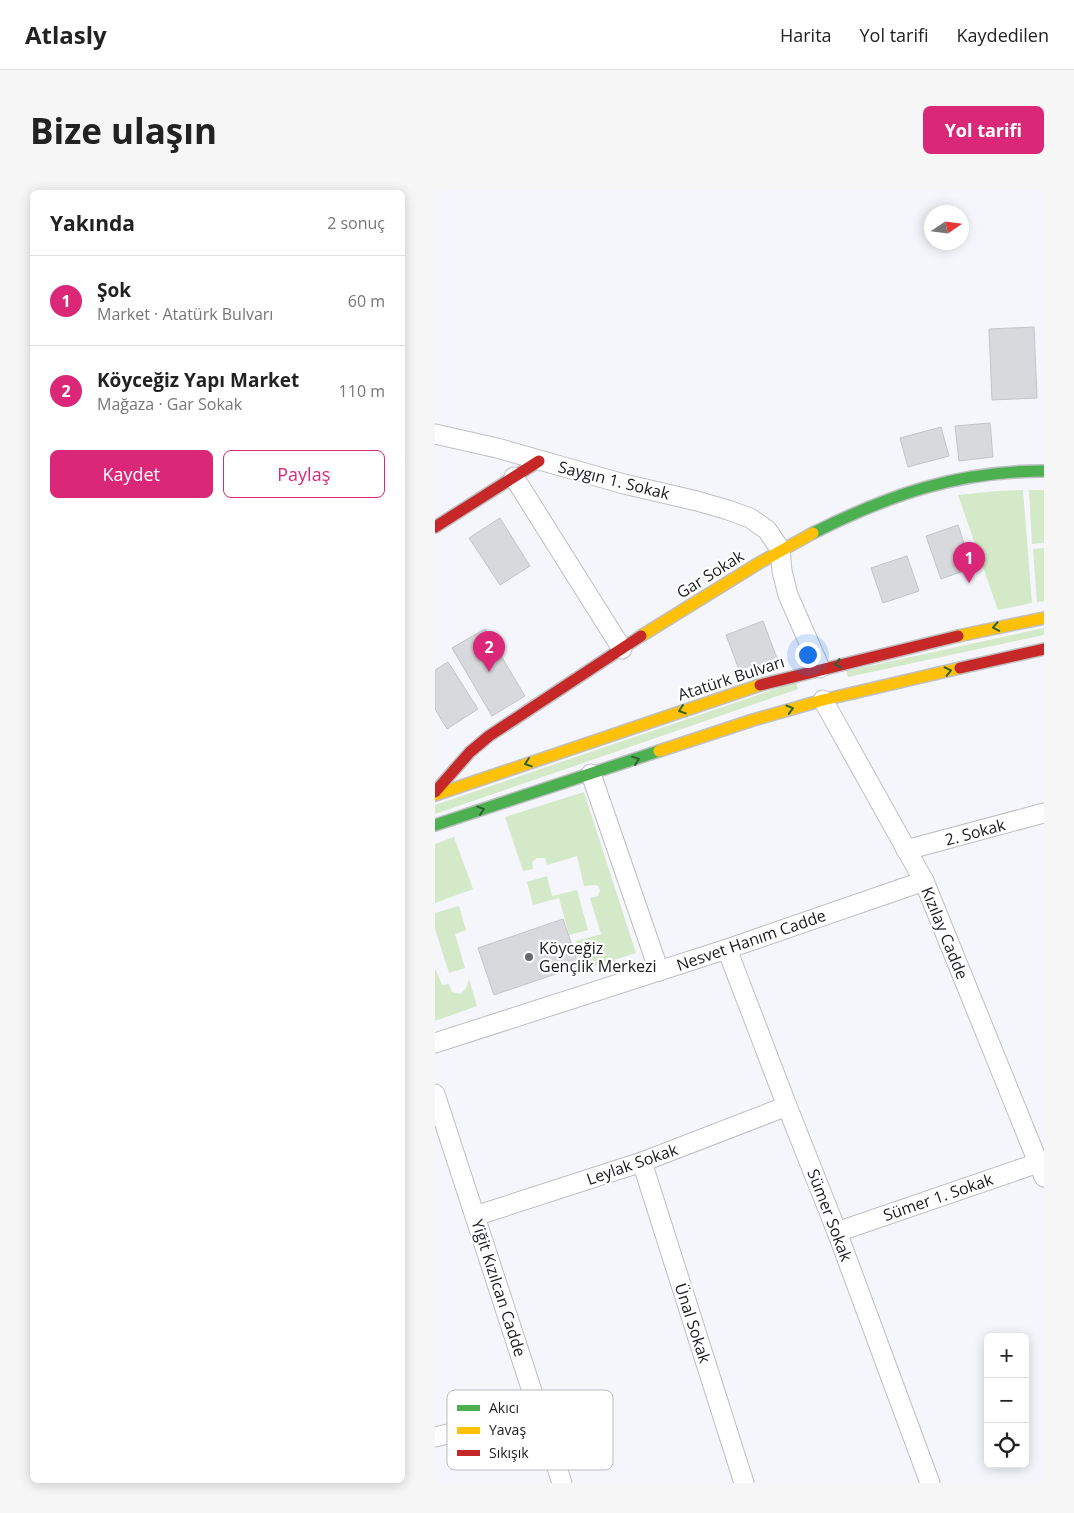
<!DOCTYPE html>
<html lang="tr">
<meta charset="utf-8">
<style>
body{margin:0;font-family:"Open Sans",sans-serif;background:#f6f6f6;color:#222}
.controls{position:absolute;right:15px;bottom:15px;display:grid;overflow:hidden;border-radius:8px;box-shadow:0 2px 12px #0003}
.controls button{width:45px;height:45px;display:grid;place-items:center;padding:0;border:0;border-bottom:1px solid #e0e0e0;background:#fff;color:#222;font:25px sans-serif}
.compass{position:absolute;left:489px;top:15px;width:45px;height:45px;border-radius:50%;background:#fff;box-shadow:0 2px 12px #0003;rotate:77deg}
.you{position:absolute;left:372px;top:464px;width:18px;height:18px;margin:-12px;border:4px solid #fff;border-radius:50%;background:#1a73e8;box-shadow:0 0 0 8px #1a73e833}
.badge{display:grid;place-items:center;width:32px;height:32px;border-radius:50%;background:#db2777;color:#fff;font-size:16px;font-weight:700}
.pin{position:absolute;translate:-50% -41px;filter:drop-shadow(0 1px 2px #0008)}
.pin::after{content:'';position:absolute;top:26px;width:18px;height:15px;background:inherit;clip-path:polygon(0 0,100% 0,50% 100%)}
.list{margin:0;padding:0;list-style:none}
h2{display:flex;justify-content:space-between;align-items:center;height:65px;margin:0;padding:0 20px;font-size:21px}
h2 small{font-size:16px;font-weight:400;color:#767676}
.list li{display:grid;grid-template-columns:32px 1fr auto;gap:15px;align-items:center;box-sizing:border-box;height:90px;padding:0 20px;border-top:1px solid #e0e0e0}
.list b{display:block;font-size:19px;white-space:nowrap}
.list p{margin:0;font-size:16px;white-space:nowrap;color:#767676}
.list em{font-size:16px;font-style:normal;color:#767676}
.actions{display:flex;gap:10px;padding:15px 20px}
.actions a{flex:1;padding:11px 0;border:1px solid #db2777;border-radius:8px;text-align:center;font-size:18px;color:#db2777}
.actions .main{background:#db2777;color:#fff}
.icon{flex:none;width:28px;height:28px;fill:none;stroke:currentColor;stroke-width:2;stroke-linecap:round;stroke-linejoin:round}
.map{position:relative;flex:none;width:609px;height:1293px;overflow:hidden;border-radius:8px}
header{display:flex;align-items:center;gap:30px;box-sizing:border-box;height:70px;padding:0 25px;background:#fff;border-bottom:1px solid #e0e0e0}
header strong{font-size:24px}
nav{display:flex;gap:28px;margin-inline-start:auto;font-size:18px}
.intro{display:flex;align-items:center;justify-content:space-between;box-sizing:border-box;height:120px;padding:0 30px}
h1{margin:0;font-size:35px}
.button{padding:12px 22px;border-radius:8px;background:#db2777;color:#fff;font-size:18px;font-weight:700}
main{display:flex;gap:30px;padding:0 30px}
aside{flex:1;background:#fff;border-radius:8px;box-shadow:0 2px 12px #0003}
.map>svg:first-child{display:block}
</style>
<header>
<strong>Atlasly</strong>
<nav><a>Harita</a><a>Yol tarifi</a><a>Kaydedilen</a></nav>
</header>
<div class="intro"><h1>Bize ulaşın</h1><a class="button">Yol tarifi</a></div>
<main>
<aside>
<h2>Yakında<small>2 sonuç</small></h2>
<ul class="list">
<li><span class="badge">1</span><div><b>Şok</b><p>Market · Atatürk Bulvarı</p></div><em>60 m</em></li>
<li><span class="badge">2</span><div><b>Köyceğiz Yapı Market</b><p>Mağaza · Gar Sokak</p></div><em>110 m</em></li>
</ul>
<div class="actions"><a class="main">Kaydet</a><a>Paylaş</a></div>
</aside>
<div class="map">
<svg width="609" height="1293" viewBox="0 0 609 1293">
<rect width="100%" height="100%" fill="#f5f6fb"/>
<!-- green -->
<g fill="#d3e9c7">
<polygon points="588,300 597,413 563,420 523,305 562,301"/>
<polygon points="594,300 609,300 609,353 597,354"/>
<polygon points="609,358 609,411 602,412 598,359"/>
<polygon points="609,438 609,445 413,487 411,481"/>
<polygon points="361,492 363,499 0,624 0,615"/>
<polygon points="149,602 201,763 147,780 141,751 166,744 155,708 163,706 165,700 162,695 149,696 142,666 112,675 110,668 102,668 97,672 98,679 88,681 70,627"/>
<polygon points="19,647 38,699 0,713 0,654"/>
<polygon points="112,686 117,706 142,700 153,740 134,745 124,708 98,715 92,692"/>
<polygon points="24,716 31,740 20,744 30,778 14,783 0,739 0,723"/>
<polygon points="0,778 7,795 14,794 17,802 26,804 31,798 34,789 42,816 0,831"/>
</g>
<!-- building -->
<g fill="#d8d9dd" stroke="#c3c4c8">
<polygon points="599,137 602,208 557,210 554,139"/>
<polygon points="555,233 558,267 524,271 520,236"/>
<polygon points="506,237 514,266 473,277 465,248"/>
<polygon points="65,328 95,376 65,395 34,348"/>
<polygon points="523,335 537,378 506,389 491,346"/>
<polygon points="472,366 484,401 448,413 436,378"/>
<polygon points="328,431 343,471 306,485 291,445"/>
<polygon points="50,439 90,506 57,526 17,458"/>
<polygon points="13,472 43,519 12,539 0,519 0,480"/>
<polygon points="128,729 144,776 59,805 43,758"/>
</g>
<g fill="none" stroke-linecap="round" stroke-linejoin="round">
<!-- street casing -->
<g stroke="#bebfc3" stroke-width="21">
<g id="street">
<polyline points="0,244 62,258 189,294 262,311 293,320 315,328 332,340 345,359 347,381 353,405 385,478"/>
<polyline points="79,287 187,459"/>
<polyline points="388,510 489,691 609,987"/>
<polyline points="156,584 224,781"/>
<polyline points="471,660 609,623"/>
<polyline points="292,759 352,916 402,1042 495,1293"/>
<polyline points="0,853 292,759 489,691"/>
<polyline points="0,904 127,1293"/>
<polyline points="207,972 309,1293"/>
<polyline points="40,1026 207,972 352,916"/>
<polyline points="402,1042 603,973"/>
<polyline points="0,1247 105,1223"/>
</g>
</g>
<!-- fast casing -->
<g stroke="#bebfc3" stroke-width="14">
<g id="fast">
<path d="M378 343C454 305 522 281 609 281"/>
<polyline points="0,635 224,561"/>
</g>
</g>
<!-- slow casing -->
<g stroke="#bebfc3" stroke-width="14">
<g id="slow">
<polyline points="206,446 324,373 378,343"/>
<polyline points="523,446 609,428"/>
<polyline points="224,561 318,530 388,510 525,478"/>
<polyline points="0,605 325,495"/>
</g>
</g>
<!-- jam casing -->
<g stroke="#bebfc3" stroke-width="14">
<g id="jam">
<polyline points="0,337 104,271"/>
<polyline points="525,478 609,459"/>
<polyline points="325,495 523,446"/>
<polyline points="0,602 35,562 54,546 206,446"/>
</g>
</g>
<!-- street -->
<use href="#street" stroke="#fefefe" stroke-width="19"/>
<!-- fast -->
<use href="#fast" stroke="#4caf50" stroke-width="11"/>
<!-- slow -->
<use href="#slow" stroke="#ffc107" stroke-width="11"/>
<!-- jam -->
<use href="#jam" stroke="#c62828" stroke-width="11"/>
</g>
<!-- one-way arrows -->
<defs><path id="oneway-chevron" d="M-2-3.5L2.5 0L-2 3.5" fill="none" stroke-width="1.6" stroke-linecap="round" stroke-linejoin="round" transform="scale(1.25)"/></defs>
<g stroke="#305e34">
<use href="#oneway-chevron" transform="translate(561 437) rotate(169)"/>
<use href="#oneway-chevron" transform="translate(403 474) rotate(167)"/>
<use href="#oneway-chevron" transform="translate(513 481) rotate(-13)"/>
<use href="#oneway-chevron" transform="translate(355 519) rotate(-16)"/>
<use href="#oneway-chevron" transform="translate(247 520) rotate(161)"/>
<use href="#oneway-chevron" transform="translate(201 570) rotate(-19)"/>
<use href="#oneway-chevron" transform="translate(93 573) rotate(161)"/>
<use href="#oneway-chevron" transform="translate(46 620) rotate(-18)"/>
</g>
<!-- markers -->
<circle fill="#67686b" stroke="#fff" stroke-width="2" cx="94" cy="767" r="5"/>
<g text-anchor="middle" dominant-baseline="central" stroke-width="4.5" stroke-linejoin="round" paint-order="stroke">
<!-- street labels -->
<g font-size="16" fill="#1a1b1e" stroke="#fff">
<text transform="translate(179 290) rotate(14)">Saygın 1. Sokak</text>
<text transform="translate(275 384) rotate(-32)">Gar Sokak</text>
<text transform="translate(296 488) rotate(-18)">Atatürk Bulvarı</text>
<text transform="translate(540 642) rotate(-15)">2. Sokak</text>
<text transform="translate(510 743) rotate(68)">Kızılay Cadde</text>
<text transform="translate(316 750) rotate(-19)">Nesvet Hanım Cadde</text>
<text transform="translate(197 974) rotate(-19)">Leylak Sokak</text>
<text transform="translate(503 1007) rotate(-19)">Sümer 1. Sokak</text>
<text transform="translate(395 1025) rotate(69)">Sümer Sokak</text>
<text transform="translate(64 1098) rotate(72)">Yiğit Kızılcan Cadde</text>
<text transform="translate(258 1133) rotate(72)">Ünal Sokak</text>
</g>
<!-- poi labels -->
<g font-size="16" fill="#1a1b1e" stroke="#fff" text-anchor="start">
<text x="104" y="758">Köyceğiz<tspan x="104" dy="18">Gençlik Merkezi</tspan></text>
</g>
</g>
<!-- legend -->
<rect x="12" y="1200" width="166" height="80" rx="8" fill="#fff" stroke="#babbbc" stroke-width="1"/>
<rect x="22" y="1215" width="23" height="6" fill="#4caf50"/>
<rect x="22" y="1237" width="23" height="7" fill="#ffc107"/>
<rect x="22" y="1260" width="23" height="6" fill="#c62828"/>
<g font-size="14" fill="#1a1b1e">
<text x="54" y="1223">Akıcı</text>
<text x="54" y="1245">Yavaş</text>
<text x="54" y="1268">Sıkışık</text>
</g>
</svg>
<div class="controls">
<button>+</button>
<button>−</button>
<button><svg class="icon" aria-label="locate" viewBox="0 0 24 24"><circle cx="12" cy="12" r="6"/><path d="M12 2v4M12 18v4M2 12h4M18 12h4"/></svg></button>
</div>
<svg class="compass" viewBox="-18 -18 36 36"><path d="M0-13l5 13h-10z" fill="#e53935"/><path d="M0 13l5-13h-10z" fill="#767676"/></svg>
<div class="you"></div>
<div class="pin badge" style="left:534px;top:393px">1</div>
<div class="pin badge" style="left:54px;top:482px">2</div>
</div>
</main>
